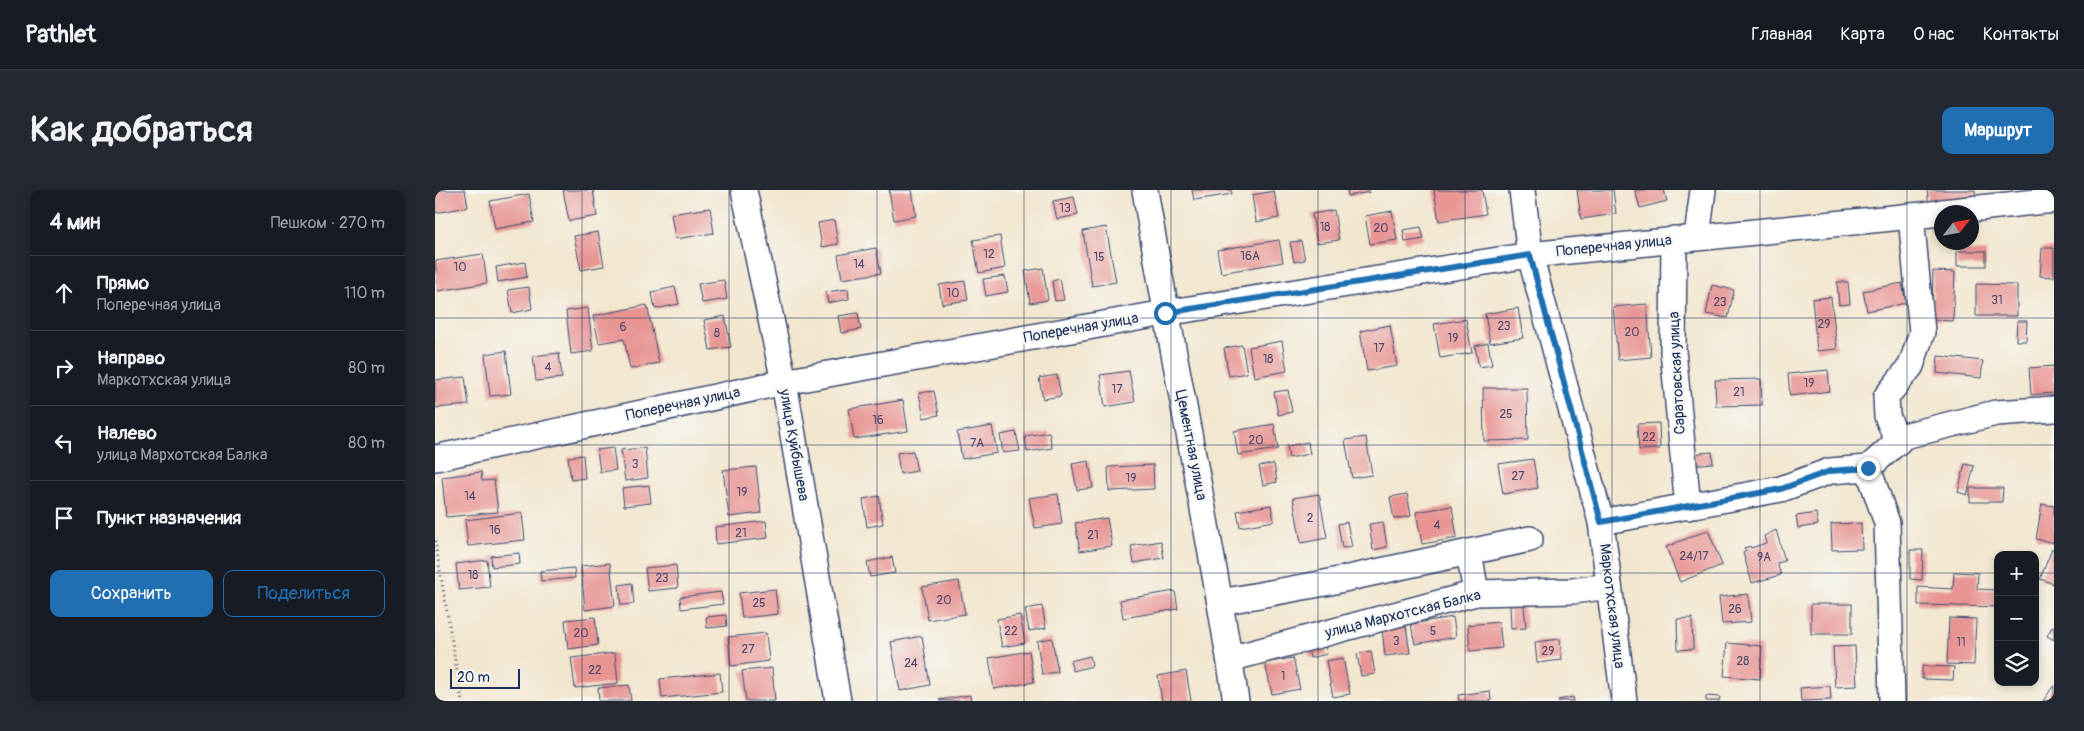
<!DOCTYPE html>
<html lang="ru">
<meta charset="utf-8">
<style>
body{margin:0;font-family:Pangolin,sans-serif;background:#242831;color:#f1f3f6}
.controls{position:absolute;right:15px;bottom:15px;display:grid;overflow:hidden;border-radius:10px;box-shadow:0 2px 8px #0003}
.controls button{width:45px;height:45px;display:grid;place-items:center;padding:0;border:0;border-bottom:1px solid #363941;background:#171b24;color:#f1f3f6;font:25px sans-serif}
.compass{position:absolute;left:1499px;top:15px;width:45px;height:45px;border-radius:50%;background:#171b24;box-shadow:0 2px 8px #0003;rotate:59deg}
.scale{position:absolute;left:15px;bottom:12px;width:70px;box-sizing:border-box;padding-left:5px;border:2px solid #1b2f5e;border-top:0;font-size:14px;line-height:18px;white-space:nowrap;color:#1b2f5e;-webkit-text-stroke:4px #f6f6f2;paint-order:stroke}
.stop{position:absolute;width:15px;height:15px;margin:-11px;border:4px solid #1f6fb2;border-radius:50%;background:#fff}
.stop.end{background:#1f6fb2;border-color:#fff;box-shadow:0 1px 5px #0008}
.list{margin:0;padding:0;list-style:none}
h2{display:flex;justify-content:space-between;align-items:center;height:65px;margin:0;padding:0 20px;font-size:21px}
h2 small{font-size:16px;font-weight:400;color:#9ea1a6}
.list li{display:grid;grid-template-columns:32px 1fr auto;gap:15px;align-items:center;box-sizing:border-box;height:75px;padding:0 20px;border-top:1px solid #363941}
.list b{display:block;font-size:19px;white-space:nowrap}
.list p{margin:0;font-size:16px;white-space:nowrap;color:#9ea1a6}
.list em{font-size:16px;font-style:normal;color:#9ea1a6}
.actions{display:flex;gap:10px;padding:15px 20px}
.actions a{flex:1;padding:11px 0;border:1px solid #1f6fb2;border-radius:10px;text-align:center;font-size:18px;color:#1f6fb2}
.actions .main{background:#1f6fb2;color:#fff}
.icon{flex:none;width:28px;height:28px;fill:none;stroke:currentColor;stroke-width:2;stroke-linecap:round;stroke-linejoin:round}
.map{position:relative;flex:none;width:1619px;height:511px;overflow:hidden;border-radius:10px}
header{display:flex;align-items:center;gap:30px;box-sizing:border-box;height:70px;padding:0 25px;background:#171b24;border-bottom:1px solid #363941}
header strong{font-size:24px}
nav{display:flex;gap:28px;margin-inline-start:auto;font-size:18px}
.intro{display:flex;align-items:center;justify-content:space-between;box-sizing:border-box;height:120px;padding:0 30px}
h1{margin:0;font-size:35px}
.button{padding:12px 22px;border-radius:10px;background:#1f6fb2;color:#fff;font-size:18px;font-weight:700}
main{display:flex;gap:30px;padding:0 30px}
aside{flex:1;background:#171b24;border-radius:10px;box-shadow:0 2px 8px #0003}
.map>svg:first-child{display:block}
</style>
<header>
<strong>Pathlet</strong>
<nav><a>Главная</a><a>Карта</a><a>О нас</a><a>Контакты</a></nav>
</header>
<div class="intro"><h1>Как добраться</h1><a class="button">Маршрут</a></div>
<main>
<aside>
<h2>4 мин<small>Пешком · 270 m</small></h2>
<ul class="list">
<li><svg class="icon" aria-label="ahead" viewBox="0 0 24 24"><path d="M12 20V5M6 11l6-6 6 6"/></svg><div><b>Прямо</b><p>Поперечная улица</p></div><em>110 m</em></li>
<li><svg class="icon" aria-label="right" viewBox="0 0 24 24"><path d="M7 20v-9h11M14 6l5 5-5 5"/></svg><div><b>Направо</b><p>Маркотхская улица</p></div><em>80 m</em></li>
<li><svg class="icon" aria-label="left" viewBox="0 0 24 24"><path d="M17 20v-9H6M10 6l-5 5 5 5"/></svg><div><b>Налево</b><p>улица Мархотская Балка</p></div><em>80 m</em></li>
<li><svg class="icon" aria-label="arrive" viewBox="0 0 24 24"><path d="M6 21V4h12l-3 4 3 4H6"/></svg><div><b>Пункт назначения</b></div></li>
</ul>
<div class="actions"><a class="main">Сохранить</a><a>Поделиться</a></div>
</aside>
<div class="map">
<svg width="1619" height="511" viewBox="0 0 1619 511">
<rect width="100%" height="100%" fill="#f6f6f2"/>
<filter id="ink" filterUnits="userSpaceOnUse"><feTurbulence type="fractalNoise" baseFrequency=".02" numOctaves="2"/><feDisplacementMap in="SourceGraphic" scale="10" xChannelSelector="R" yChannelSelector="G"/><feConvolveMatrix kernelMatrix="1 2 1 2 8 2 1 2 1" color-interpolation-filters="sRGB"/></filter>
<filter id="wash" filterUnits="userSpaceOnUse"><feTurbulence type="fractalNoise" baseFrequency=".0096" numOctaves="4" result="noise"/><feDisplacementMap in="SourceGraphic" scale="20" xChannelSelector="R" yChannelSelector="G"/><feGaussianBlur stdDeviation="1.12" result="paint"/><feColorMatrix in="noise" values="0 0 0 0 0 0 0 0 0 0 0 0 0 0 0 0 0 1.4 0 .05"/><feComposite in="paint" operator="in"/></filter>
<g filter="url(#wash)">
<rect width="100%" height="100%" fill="#f2e6ce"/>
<g id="blocks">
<!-- building -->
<g fill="#e79493">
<polygon points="0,0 30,0 33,17 0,23"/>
<polygon points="128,0 158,0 162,26 134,31"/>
<polygon points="454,0 477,0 481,26 459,30"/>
<polygon points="757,0 796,0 797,4 759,10"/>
<polygon points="912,0 934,0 935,2 913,6"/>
<polygon points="999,0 1047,0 1051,24 1004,31"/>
<polygon points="1142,0 1178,0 1181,24 1146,29"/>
<polygon points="1200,0 1229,0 1232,11 1205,18"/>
<polygon points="1492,0 1540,0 1541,10 1494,16"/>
<polygon points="839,1 844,28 821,32 817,5"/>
<polygon points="94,4 99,32 60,39 55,11"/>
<polygon points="639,7 643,25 622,29 618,11"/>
<polygon points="275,18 279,43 240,49 236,24"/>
<polygon points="899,20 904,50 882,53 877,24"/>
<polygon points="957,21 962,50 935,54 930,26"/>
<polygon points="399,30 403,54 387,57 383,33"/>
<polygon points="671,37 681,92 657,96 648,41"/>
<polygon points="986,37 989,49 970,52 968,40"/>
<polygon points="163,42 169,76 146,80 139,46"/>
<polygon points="565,46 570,78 544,83 538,50"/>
<polygon points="844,50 848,72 786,83 782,60"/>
<polygon points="866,51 870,70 859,72 855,52"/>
<polygon points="441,58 446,83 407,89 403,65"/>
<polygon points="1607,58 1619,58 1619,87 1605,86"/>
<rect x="1522" y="61" width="29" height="15"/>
<polygon points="48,64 52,93 3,101 0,71"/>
<polygon points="90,72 92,87 63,92 61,77"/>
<polygon points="608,78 613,110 595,113 590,81"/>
<polygon points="1498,81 1520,82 1518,131 1497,130"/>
<polygon points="570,86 573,102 551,106 548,89"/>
<polygon points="625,89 629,110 620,111 617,91"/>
<polygon points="289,90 292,109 267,113 263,94"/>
<polygon points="530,91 533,110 507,114 504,95"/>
<polygon points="1402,92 1413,92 1415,114 1404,115"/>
<polygon points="1467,93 1471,113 1432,121 1428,101"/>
<polygon points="1541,94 1582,95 1582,126 1541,126"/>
<polygon points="1277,95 1299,100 1293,128 1271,124"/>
<polygon points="94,97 97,119 77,123 73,100"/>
<polygon points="240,97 244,114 220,119 217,102"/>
<polygon points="413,99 414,109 393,113 391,102"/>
<polygon points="1396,107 1402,159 1382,161 1377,109"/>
<polygon points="1212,114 1216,167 1183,170 1178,117"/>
<polygon points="212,115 224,173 195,179 189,149 164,153 158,126"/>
<polygon points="153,118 158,161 136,164 131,121"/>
<polygon points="1083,118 1088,148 1055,153 1050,124"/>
<polygon points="423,123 426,139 406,143 403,126"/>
<polygon points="290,126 296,157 275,160 269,130"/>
<polygon points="1031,129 1037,163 1005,168 999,134"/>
<polygon points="1582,131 1592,131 1591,151 1581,151"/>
<polygon points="955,135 962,176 932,181 925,141"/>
<polygon points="847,151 852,181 819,187 814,157"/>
<polygon points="1053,153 1057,175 1044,177 1040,156"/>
<polygon points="807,155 812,183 794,186 789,158"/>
<polygon points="71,161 76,204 55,206 50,164"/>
<polygon points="124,163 127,188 101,191 98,166"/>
<polygon points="1503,166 1548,171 1546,188 1502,183"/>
<polygon points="1619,176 1619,203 1596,205 1594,178"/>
<polygon points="1393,180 1395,201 1355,206 1353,184"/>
<polygon points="694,181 700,212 670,217 665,185"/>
<polygon points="622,185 626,206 608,209 604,188"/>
<polygon points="30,187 34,215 0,218 0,190"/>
<polygon points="1326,189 1327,215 1281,216 1280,190"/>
<polygon points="1048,198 1092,198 1093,250 1049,251"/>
<polygon points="853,200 857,222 843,225 839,202"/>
<polygon points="499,201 504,225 489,228 484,203"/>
<polygon points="468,210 473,241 419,249 414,219"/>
<polygon points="1224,233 1225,259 1204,260 1202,234"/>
<polygon points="839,234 843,259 803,265 799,241"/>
<polygon points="557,236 562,263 527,269 522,242"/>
<polygon points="581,242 585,261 568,263 565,245"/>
<polygon points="614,242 617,258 592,262 590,246"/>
<polygon points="931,247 937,285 917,288 910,250"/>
<polygon points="873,252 875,264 854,268 852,256"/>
<polygon points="178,258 181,280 165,282 162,260"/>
<polygon points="210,258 213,288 190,291 186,260"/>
<polygon points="478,261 482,281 465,284 462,263"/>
<polygon points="1277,262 1278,273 1256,275 1255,264"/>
<polygon points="148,265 150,288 136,290 133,267"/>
<polygon points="1098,269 1103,298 1068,304 1063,274"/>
<polygon points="654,271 658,298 642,300 637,274"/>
<polygon points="839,274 842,292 828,295 824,276"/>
<polygon points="1530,274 1539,276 1532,305 1523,302"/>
<polygon points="718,275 719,299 674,301 673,277"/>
<polygon points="321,277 326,323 294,327 288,280"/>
<polygon points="46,282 47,291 59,290 63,322 11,327 7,287"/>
<polygon points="214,295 216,313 189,316 187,298"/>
<polygon points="1535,298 1568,298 1567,312 1535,312"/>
<polygon points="623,304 627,334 600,338 594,308"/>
<polygon points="884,304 892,348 866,353 858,308"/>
<polygon points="972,304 976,326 959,329 955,307"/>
<polygon points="444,306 448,334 432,337 428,309"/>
<polygon points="1607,314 1619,316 1619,353 1601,349"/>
<polygon points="836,315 839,331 805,337 802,321"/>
<polygon points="1017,316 1022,348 987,354 981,322"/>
<polygon points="87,323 90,350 33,356 30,330"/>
<polygon points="1381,323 1383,335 1363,338 1361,326"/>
<polygon points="672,328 677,356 645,361 640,333"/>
<polygon points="331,331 333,348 281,354 280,337"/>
<polygon points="912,332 917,357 907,358 903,334"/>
<polygon points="948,332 952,357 938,360 934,334"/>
<polygon points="1426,333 1427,359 1397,360 1396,334"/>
<polygon points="1273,340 1287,375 1245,392 1231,357"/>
<polygon points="1341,340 1350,371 1342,373 1346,385 1317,393 1308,363 1311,361 1309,358 1315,356 1316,358 1331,353 1329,346"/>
<polygon points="726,351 729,368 699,373 696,356"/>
<polygon points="1617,359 1619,360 1619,394 1605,389"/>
<polygon points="1475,360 1488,360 1487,390 1475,389"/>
<polygon points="84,363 85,374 57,377 56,366"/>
<polygon points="457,367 460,383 435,387 432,372"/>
<polygon points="52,370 55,397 24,400 21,374"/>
<polygon points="175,373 180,416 150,420 146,376"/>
<polygon points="241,375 243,398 213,401 210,378"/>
<polygon points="139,378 140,388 106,391 105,381"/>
<polygon points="1519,382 1543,383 1542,399 1563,400 1563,417 1483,415 1483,397 1518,399"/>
<polygon points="524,391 530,424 493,430 487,397"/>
<polygon points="197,393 199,414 186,415 184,395"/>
<polygon points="340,399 343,424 307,428 304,403"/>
<polygon points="740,401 743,419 688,428 685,410"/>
<polygon points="286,402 288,414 246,419 245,407"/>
<polygon points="1313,404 1316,432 1287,434 1284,407"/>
<rect x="1376" y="414" width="41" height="30"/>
<polygon points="1089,415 1091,438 1076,439 1075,416"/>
<polygon points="607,416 611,438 594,441 590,419"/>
<polygon points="291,425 292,436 272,438 271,427"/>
<polygon points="585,425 590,453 567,457 562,429"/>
<polygon points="160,427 163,455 133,459 130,430"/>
<polygon points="1018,427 1021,447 980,454 976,434"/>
<polygon points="1257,428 1258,459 1243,460 1242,429"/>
<polygon points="1514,428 1541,429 1539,475 1512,474"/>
<polygon points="1064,432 1067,458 1035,461 1033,435"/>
<polygon points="971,436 975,463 950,466 947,439"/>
<polygon points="1617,437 1619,438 1619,450 1612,446"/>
<polygon points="331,443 334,471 296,476 293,447"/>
<polygon points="487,446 495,495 465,501 456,452"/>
<polygon points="617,448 623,482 607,484 602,451"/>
<polygon points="1125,449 1127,470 1102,473 1100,452"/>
<polygon points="1292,453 1327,456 1325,489 1289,486"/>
<polygon points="890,455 892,464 875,468 873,458"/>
<polygon points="1420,456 1422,496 1400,497 1398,457"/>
<polygon points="594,461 599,492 559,499 554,468"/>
<polygon points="936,461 940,484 926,486 922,464"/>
<polygon points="180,463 183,493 140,498 136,468"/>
<polygon points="655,466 657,476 638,481 635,471"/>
<polygon points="858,468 865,499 837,504 830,473"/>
<polygon points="908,468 915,504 898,507 891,471"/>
<polygon points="1487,476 1519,477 1518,490 1487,489"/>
<polygon points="337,478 340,511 311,511 307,481"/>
<polygon points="751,481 756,511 727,511 723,486"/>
<polygon points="285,483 287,502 227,508 225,489"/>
<polygon points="194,495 196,511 164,511 163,498"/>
<polygon points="1619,495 1619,511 1608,511"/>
<polygon points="1395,496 1396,510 1366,511 1365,498"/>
<polygon points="1055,501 1056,511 1024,511 1023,505"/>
<polygon points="535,505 536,511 505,511 504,510"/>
<polygon points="1271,506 1285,507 1284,511 1271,511"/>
<polygon points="1138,507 1139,511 1123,511 1123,510"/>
</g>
</g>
</g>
<g filter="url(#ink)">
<use href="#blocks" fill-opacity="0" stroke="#3b4a6f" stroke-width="1"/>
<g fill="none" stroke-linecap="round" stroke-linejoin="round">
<!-- minor casing -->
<g stroke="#3b4a6f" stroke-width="28">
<g id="minor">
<polyline points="309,0 349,192 403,511"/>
<path d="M710 0C738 171 775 340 801 511"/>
<polyline points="1087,0 1095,65 1166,332 1189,511"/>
<polyline points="1507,22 1619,10"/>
<polyline points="1262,47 1268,0"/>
<polyline points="1239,49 1238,161 1253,317"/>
<polyline points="1463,252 1452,226 1451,207 1476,176 1487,142 1476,26"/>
<polyline points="0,268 349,192 730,123 1095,65 1506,23"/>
<polyline points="1433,278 1452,333 1457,511"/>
<polyline points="1166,332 1346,299 1395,281 1433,278 1469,246 1561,223 1619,219"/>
<polyline points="1034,362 1041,403"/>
<polyline points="786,412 890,393 1095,349"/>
<polyline points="795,469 1041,403 1138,401 1174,396"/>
</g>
</g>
<!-- path -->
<polyline stroke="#3b4a6f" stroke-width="3" stroke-dasharray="1 4" stroke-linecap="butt" points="0,351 27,511"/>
<!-- minor -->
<use href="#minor" stroke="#fff" stroke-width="25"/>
</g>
</g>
<g fill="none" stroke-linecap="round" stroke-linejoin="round" filter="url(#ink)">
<!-- route -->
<polyline stroke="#1f6fb2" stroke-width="6" points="730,123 1095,65 1166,332 1346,299 1395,281 1433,278"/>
</g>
<!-- grid -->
<path fill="none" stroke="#1b2f5e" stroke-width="1" stroke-opacity="0.55" d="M147 0V511M294 0V511M442 0V511M589 0V511M736 0V511M883 0V511M1030 0V511M1177 0V511M1325 0V511M1472 0V511M0 128H1619M0 255H1619M0 383H1563M1600 383H1619"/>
<g text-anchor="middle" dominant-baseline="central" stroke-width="4.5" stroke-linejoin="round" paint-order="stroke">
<!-- number labels -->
<g font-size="12" fill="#4e486b">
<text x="630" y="18">13</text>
<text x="890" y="37">18</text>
<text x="946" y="38">20</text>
<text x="554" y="64">12</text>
<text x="815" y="66">16А</text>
<text x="664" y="67">15</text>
<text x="424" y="74">14</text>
<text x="25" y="77">10</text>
<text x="518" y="103">10</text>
<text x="1562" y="110">31</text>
<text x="1285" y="112">23</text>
<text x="1389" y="134">29</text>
<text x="1069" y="136">23</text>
<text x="188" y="137">6</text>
<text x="1197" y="142">20</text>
<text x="282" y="143">8</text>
<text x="1018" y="148">19</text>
<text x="944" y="158">17</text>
<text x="833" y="169">18</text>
<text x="113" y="177">4</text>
<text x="1374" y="193">19</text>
<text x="682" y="199">17</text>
<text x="1304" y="202">21</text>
<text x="1071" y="224">25</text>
<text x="443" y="230">16</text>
<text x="1214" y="247">22</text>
<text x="821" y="250">20</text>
<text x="542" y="253">7А</text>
<text x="200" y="274">3</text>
<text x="1083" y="286">27</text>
<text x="696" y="288">19</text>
<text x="307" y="302">19</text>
<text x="35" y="306">14</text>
<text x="875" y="328">2</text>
<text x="1002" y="335">4</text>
<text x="60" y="340">16</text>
<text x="306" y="343">21</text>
<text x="658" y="345">21</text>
<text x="1259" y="366">24/17</text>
<text x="1329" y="367">9А</text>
<text x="38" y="385">18</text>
<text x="227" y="388">23</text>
<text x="509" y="410">20</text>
<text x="324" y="413">25</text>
<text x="1300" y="419">26</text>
<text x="576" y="441">22</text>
<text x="998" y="441">5</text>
<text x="146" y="443">20</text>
<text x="961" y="451">3</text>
<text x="1526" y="452">11</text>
<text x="313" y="459">27</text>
<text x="1113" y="461">29</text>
<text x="1308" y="471">28</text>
<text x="476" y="473">24</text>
<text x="160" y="480">22</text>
<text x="848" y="486">1</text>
</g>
<!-- street labels -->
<g font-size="15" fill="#1b2f5e" stroke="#f6f6f2">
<text transform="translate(1179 56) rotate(-6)">Поперечная улица</text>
<text transform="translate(646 138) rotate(-10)">Поперечная улица</text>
<text transform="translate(1242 183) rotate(-93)">Саратовская улица</text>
<text transform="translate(248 214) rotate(-12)">Поперечная улица</text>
<text transform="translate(359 255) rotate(80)">улица Куйбышева</text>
<text transform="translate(756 255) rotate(79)">Цементная улица</text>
<text transform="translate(1177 416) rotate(83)">Маркотхская улица</text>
<text transform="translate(968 424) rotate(-14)">улица Мархотская Балка</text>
</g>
</g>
</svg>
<div class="controls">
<button>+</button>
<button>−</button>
<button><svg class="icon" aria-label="layers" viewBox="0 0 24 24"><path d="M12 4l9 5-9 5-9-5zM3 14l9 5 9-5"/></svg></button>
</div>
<svg class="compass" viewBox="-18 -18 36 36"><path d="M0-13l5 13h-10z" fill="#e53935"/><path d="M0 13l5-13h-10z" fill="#9ea1a6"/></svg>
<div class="scale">20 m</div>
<div class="stop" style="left:730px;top:123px"></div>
<div class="stop end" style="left:1433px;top:278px"></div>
</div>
</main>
